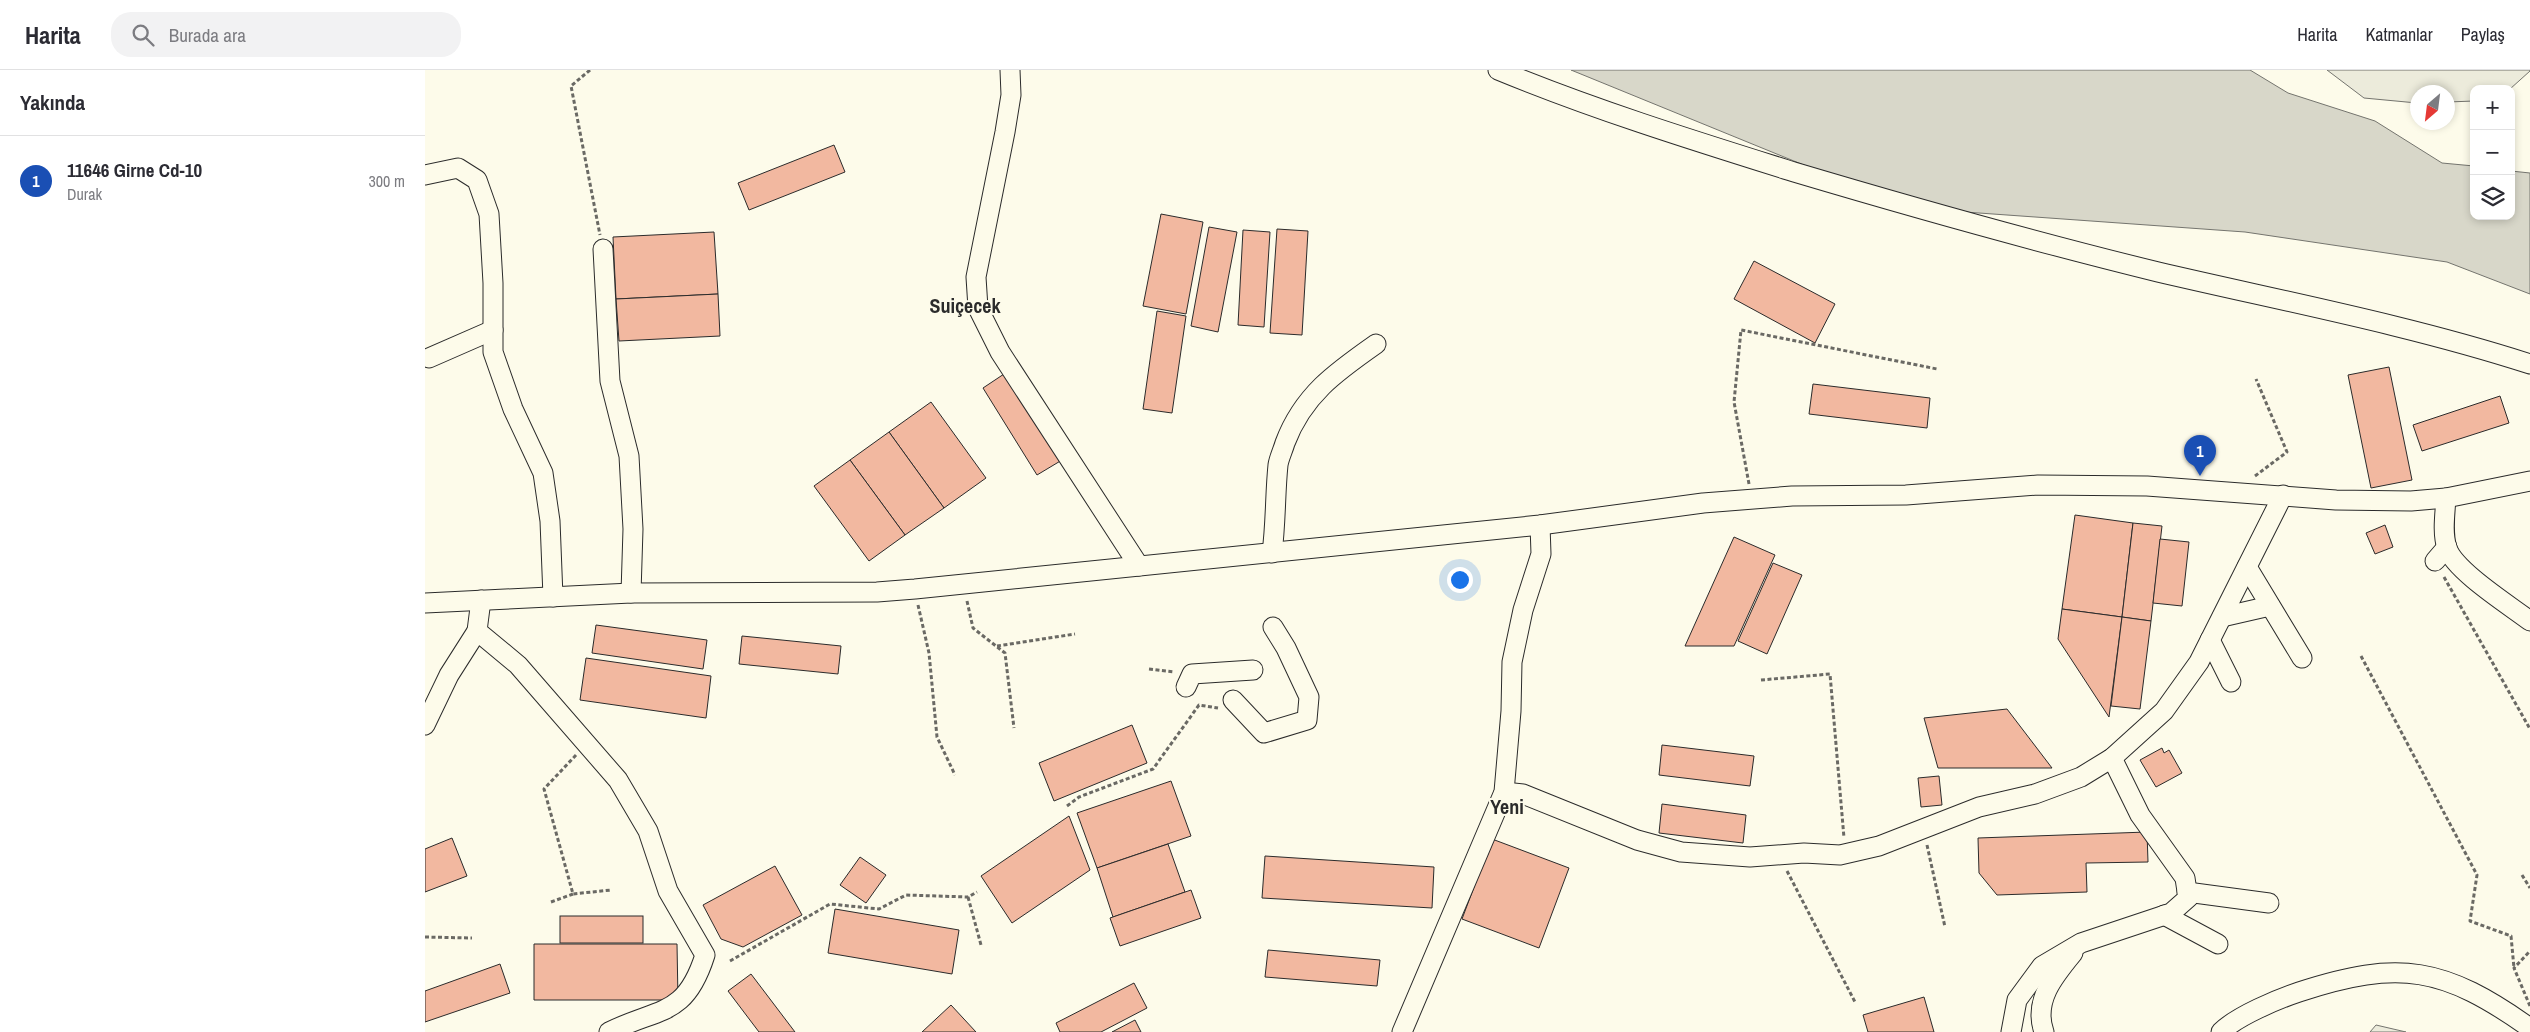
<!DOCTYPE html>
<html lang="tr">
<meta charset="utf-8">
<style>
body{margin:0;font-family:"Archivo Narrow",sans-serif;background:#f2f2f3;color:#2b2b33}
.controls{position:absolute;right:15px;top:15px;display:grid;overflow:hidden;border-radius:10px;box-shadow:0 2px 8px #0003}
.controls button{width:45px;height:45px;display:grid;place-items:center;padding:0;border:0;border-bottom:1px solid #e1e1e2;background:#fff;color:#2b2b33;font:25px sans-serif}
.compass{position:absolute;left:1985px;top:15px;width:45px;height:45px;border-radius:50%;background:#fff;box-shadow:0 2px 8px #0003;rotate:208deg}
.you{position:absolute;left:1034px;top:509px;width:18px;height:18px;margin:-12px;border:4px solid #fff;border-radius:50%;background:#1a73e8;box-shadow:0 0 0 8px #1a73e833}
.badge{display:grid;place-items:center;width:32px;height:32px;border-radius:50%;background:#c62828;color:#fff;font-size:16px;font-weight:700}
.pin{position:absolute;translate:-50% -41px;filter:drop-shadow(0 1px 2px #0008)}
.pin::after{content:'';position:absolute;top:26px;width:18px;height:15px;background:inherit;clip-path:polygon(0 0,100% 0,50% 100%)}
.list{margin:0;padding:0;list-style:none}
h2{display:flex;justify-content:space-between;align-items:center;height:65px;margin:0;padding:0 20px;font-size:21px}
h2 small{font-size:16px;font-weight:400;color:#7c7c81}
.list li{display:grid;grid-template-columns:32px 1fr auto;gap:15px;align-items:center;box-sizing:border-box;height:90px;padding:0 20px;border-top:1px solid #e1e1e2}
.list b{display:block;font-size:19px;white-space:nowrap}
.list p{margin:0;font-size:16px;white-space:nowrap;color:#7c7c81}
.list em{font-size:16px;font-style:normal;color:#7c7c81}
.icon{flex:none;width:28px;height:28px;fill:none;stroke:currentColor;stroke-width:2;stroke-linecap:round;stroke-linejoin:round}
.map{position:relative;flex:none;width:2105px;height:962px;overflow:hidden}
header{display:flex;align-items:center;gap:30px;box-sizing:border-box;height:70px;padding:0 25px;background:#fff;border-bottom:1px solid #e1e1e2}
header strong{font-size:24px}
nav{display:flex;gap:28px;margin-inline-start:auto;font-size:18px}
.search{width:350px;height:45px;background:#f2f2f3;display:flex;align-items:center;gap:12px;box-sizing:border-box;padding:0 18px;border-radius:20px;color:#7c7c81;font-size:19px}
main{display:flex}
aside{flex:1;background:#fff}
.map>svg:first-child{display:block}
</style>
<header>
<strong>Harita</strong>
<div class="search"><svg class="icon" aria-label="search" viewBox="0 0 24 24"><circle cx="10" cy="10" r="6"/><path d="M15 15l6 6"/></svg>Burada ara</div>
<nav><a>Harita</a><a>Katmanlar</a><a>Paylaş</a></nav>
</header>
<main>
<aside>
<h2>Yakında<small></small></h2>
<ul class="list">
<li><span class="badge" style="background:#1a4fb4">1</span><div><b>11646 Girne Cd-10</b><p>Durak</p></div><em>300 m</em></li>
</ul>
</aside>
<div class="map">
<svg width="2105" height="962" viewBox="0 0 2105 962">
<rect width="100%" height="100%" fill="#fdfbea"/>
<!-- green -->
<g fill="#ecebdb" stroke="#74746e">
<polygon points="1902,0 2105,0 2105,1 2085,19 2049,19 2049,31 2023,32 2022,22 1992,22 1992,33 1939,28"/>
<polygon points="1951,955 1981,962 1945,962"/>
</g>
<!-- water -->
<polygon fill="#d8d7c9" stroke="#74746e" points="1146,0 1825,0 1863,23 1950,51 2017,93 2049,96 2049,146 2086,146 2086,101 2105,103 2105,224 2022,192 1820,162 1484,138"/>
<!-- building -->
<g fill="#f2b8a0" stroke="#2b2b2b">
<polygon points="409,75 420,102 324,140 313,113"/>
<polygon points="736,144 778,152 761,244 718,236"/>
<polygon points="784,157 812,162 793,262 766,256"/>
<polygon points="852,159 883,161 877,265 845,263"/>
<polygon points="818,160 845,162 839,257 813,255"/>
<polygon points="289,162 293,224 191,229 188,167"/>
<polygon points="1329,191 1410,234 1390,273 1309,229"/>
<polygon points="293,224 295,266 194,271 191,229"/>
<polygon points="732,241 761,246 747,343 718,339"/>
<polygon points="1964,297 1987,410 1946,418 1923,305"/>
<polygon points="582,302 637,390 612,405 558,318"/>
<polygon points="1388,314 1505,328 1502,358 1384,344"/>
<polygon points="2075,326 2084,353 1997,381 1988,355"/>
<polygon points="506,332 561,408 519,438 464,362"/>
<polygon points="464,362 519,438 480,465 425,390"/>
<polygon points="425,390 480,465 444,491 389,416"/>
<polygon points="1650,445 1708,453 1697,547 1637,539"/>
<polygon points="1708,453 1737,456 1726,551 1697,547"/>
<polygon points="1960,455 1968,477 1950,484 1941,463"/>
<polygon points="1309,467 1350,485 1309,576 1260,576"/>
<polygon points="1735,469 1764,472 1757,536 1728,533"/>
<polygon points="1348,493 1377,505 1342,584 1313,571"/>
<polygon points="1637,539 1697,547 1684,647 1633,569"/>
<polygon points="1697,547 1726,551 1715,639 1686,636"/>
<polygon points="171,555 282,570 278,599 167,583"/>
<polygon points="317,566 416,576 413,604 314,594"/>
<polygon points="161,588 286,606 281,648 155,630"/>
<polygon points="1582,639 1627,698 1513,698 1499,648"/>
<polygon points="707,655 722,693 629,731 614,693"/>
<polygon points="1237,675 1329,686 1325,716 1234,705"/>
<polygon points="1737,678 1739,683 1744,680 1757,703 1731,717 1715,690"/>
<polygon points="1514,706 1517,735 1496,737 1493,708"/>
<polygon points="746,711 766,766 672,798 652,743"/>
<polygon points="1237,734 1321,745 1318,773 1234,763"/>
<polygon points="644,746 665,800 587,853 556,806"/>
<polygon points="1722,762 1723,792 1661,793 1662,822 1572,825 1554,803 1553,768"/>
<polygon points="27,768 42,806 0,822 0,779"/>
<polygon points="1067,769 1144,798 1114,878 1037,849"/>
<polygon points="743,774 760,822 688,847 672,798"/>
<polygon points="840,786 1009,797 1007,838 837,828"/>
<polygon points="435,787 461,805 441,833 415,815"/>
<polygon points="350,796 377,845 318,877 296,869 278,835"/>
<polygon points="766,820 776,848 695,876 685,848"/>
<polygon points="410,839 534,860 527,904 403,883"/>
<rect x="135" y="846" width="83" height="27"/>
<polygon points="109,874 252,874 253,930 109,930"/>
<polygon points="843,880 955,890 952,916 840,907"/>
<polygon points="75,894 85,923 0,952 0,921"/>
<polygon points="326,904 370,962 334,962 303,921"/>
<polygon points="709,913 722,938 676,962 635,962 631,953"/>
<polygon points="1499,927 1509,962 1443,962 1438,945"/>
<polygon points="526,935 551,962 497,962"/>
<polygon points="710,950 716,962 687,962"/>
</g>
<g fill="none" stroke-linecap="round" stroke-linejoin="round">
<!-- minor casing -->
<g stroke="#2b2b2b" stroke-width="21">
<g id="minor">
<polyline points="585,0 586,25 580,62 551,207 553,238 575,282 714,496"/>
<path d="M1073 0C1170 40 1270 71 1369 102 1490 138 1611 172 1733 202 1857 231 1984 255 2105 294"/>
<polyline points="0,105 33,98 52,110 64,144 68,213 68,282 88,339 118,403 125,451 128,527"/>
<polyline points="178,179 185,311 204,386 208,459 206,523"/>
<polyline points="4,288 68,260"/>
<path d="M2021 428C2020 444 2017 463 2022 478 2030 501 2084 535 2105 551"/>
<path d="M847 483C851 453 850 424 853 395 854 388 858 380 860 373 878 325 911 302 951 274"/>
<polyline points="2010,491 2022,477"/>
<polyline points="1822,497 1877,588"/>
<path d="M56 530 52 561 93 595 193 710 223 761 243 821 280 885C260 948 234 937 184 962"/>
<polyline points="0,533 206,523 452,522 490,519 1115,455 1278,433 1367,426 1481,425 1613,415 1722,416 1911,430 1986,431 2021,428 2105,411"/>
<polyline points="1797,547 1845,536"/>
<polyline points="1785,570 1806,612"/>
<polyline points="761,617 767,604 828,600"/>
<polyline points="808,630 839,663 882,650 884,627 861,578 848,557"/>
<polyline points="0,655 24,605 52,561"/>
<polyline points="1079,722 1098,724 1212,770 1256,782 1325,787 1379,783 1415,785 1454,776 1554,737 1610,724 1656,707 1687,688 1739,641 1774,592 1858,425"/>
<polyline points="1762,822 1844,833"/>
<polyline points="1739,845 1793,874"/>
<polyline points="977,962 1079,722 1086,641 1087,592 1098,540 1116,484 1115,455"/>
<polyline points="1586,962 1592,930 1617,896 1656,873 1746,843 1763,828 1760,808 1715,745 1687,688"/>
<path d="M1619 962C1608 931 1629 906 1648 883"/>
<path d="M1796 962C1812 946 1853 929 1874 922 1975 889 2019 897 2105 958"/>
</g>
</g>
<!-- path -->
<g stroke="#6a6964" stroke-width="3" stroke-dasharray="4 2.5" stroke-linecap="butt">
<polyline points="165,0 146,16 175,165"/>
<polyline points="1830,406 1862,382 1831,309"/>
<polyline points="1324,414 1309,332 1316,260 1512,299"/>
<polyline points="2019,507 2105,659"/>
<polyline points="542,531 548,558 580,583 589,658"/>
<polyline points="493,535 504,583 512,667 530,705"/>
<polyline points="572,576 650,564"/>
<polyline points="1936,586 2052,805 2045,851 2086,866 2089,898"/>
<polyline points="724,599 749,602"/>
<polyline points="1336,610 1405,604 1419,768"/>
<polyline points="151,685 119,719 148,824 186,820"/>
<polyline points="642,736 654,727 728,699 774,635 793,638"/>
<polyline points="1502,775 1520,857"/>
<polyline points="1362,801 1430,932"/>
<polyline points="2097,805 2105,818"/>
<polyline points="543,827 556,875"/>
<polyline points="126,832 148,824"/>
<polyline points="0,867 47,868"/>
<polyline points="305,891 405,834 454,839 481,825 543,827 552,822"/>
<polyline points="2105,936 2089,898 2105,881"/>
</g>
<!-- minor -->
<use href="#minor" stroke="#fdfbea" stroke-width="19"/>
</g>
<g text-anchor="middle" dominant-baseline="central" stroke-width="4" stroke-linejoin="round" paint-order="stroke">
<!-- district labels -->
<g font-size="20" font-weight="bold" fill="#2b2b2b" stroke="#fdfbea">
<text x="540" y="235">Suiçecek</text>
<text x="1082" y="736">Yeni</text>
</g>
</g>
</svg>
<div class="controls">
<button>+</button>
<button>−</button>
<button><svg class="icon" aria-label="layers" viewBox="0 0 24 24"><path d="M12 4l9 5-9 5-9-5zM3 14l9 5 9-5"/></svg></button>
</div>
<svg class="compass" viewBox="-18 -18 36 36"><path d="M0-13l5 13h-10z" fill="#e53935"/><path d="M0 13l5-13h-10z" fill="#7c7c81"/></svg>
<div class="you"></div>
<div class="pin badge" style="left:1775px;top:406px;background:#1a4fb4">1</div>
</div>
</main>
